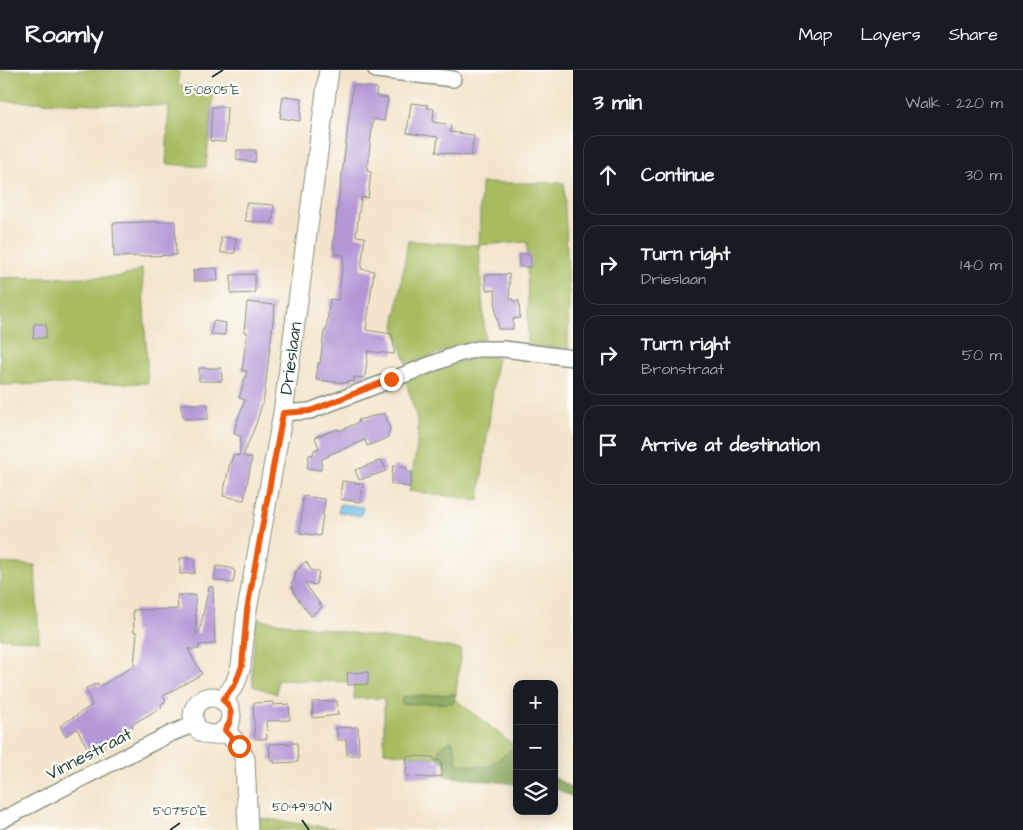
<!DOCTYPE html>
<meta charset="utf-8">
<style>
body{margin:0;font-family:"Architects Daughter",sans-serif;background:#20242c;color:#f1f3f6}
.controls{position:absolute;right:15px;bottom:15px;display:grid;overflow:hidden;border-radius:10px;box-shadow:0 2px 12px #0003}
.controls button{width:45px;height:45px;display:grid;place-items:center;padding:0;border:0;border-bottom:1px solid #363941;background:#171b24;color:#f1f3f6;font:25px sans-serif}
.stop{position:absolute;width:15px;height:15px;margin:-11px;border:4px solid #ea580c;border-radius:50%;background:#fff}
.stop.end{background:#ea580c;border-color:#fff;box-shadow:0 1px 5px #0008}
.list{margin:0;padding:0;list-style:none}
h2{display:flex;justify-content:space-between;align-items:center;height:65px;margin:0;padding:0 20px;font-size:21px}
h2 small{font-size:16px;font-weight:400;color:#9ea1a6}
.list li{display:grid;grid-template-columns:32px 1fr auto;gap:15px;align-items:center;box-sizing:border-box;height:80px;margin:0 10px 10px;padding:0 10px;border:1px solid #363941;border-radius:15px}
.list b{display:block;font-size:19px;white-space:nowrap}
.list p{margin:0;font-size:16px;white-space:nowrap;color:#9ea1a6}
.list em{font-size:16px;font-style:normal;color:#9ea1a6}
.icon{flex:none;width:28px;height:28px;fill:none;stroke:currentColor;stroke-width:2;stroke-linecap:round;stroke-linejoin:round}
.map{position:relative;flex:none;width:573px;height:760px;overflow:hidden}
header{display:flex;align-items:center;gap:30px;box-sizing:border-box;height:70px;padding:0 25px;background:#171b24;border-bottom:1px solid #363941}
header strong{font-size:24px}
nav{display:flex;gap:28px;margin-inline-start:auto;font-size:18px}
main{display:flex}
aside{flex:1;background:#171b24}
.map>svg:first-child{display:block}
</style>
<header>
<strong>Roamly</strong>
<nav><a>Map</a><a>Layers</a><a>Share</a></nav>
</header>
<main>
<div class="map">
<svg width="573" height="760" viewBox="0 0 573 760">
<rect width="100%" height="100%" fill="#fdfcf7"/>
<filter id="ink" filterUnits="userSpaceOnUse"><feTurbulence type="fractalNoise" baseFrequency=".02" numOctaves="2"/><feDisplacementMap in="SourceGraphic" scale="10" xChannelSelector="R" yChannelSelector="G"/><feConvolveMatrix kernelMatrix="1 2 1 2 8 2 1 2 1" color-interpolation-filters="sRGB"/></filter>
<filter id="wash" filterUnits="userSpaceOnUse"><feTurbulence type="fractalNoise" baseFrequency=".0096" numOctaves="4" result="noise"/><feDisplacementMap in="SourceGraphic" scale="20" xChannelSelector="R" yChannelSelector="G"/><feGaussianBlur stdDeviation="1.12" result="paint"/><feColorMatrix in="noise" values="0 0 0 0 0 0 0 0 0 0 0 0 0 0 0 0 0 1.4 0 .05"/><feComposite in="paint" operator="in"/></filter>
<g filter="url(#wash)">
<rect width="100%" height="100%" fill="#f3e4cb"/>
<!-- green -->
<g fill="#a7bc61" stroke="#637c4a">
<polygon points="0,0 179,0 178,15 214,18 206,97 166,94 169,36 0,31"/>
<polygon points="481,113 564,113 569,226 568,280 528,275 527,172 479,175 485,269 470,272 407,295 394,256 408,171 479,175"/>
<polygon points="142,198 148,313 0,315 0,208 117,207 130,204"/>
<polygon points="486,286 497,288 479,430 409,421 417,376 418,354 406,311 462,291"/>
<polygon points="0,493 35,495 39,571 0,568"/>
<polygon points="256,549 461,579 456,624 402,627 402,633 452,633 455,629 516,677 488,697 457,694 455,677 438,680 439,688 384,682 384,628 354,629 353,612 277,610 277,624 253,616 252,598"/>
<polygon points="258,748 348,760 258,760"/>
</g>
<!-- forest -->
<g fill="#85a457" stroke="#527046">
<polygon points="456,624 453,633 402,634 402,627"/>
<polygon points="448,671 453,672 457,694 487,697 516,677 517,714 444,706 446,694 439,688 438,680"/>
<polygon points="554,707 573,719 573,727 554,718"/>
</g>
<!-- water -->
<polygon fill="#6dbde8" stroke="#467d8e" points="340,434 363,437 361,446 338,442"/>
<g id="blocks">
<!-- building -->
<g fill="#b397d7">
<polygon points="353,15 377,18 376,26 388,28 384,51 373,49 367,101 371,102 368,128 361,127 356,166 365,167 361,199 374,201 366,260 392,264 394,277 394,284 368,281 365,308 354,307 354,312 347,311 347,313 316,310 318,293 320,294 324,261 326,261 330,229 338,230 344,185 334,184 335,177 333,177"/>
<polygon points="283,26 302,28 300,51 280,48"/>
<polygon points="411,33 428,35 427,38 434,39 433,52 451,55 450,62 474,65 471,86 436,82 438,67 407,63"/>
<polygon points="212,37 227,37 225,72 210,71"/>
<polygon points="237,80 256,80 255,92 237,90"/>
<polygon points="246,133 274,135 272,153 245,151"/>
<polygon points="175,151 176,185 114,187 113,153"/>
<polygon points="221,167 236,168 235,183 221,183"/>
<polygon points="519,184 530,184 531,197 519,197"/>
<polygon points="217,198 218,211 194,211 193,200 199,200 198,199"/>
<polygon points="255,204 255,223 231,224 231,205"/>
<polygon points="509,204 510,229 513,229 513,231 519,231 520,248 513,249 513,259 498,259 498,249 496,249 495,220 486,220 485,205"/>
<polygon points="247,232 275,235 264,328 256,354 243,386 252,388 244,430 223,426 230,392 231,392 233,385 239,386 241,366 234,364 236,354 245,330 239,328 247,301 242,301 247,262 244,262"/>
<polygon points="213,251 226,253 225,265 211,264"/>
<polygon points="34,254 46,254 46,268 33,268"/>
<polygon points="199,298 221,298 222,311 199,311"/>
<polygon points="180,334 208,334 208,349 184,349"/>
<polygon points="385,343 390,359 387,368 367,376 365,370 328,385 329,386 322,389 321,400 307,398 309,385 313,385 314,380 319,378 315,367 338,359 339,361 359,352 358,350"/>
<polygon points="382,390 386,401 359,410 355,400"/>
<polygon points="393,396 407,398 407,402 412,402 410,417 391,414"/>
<polygon points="342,411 363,414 361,432 340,429"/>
<polygon points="303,426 325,429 320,466 300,463"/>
<polygon points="180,488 194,488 195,503 180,504"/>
<polygon points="306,491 311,500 319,502 316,515 305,513 322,537 311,546 295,525 291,513 294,512 296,501"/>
<polygon points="216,496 231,498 235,501 233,513 214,510"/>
<polygon points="209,517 213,517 215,574 199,575 199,579 188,579 202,604 163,626 166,631 161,634 162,637 131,655 133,657 102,675 105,679 92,686 77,659 65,666 60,656 92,635 86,618 98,613 99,617 134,596 137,562 134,562 133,540 178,539 177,525 195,525 196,563 199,563"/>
<polygon points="368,602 368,614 348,615 347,603"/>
<polygon points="337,631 338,645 313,648 312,632"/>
<polygon points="273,632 273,635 289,634 290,650 266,651 267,669 255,669 253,633"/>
<polygon points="358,657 359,685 347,685 346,670 338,670 336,658"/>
<polygon points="297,673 298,692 274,693 274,690 270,690 269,674"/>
<polygon points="407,686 434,687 434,690 441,690 442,706 433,707 433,708 406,706"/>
</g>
</g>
</g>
<g filter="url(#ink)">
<use href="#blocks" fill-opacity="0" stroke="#899080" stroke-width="1"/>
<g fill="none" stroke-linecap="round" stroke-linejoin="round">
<!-- minor casing -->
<g stroke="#899080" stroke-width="18">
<g id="minor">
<polyline points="376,0 453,9"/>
<polyline points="283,343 310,341 458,284 478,279 504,279 573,288"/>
<polyline points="0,751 92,703 172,663 195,654"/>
</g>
</g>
<!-- tertiary casing -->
<g stroke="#899080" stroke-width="21">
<g id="tertiary">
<circle cx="212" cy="646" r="19"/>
<path id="s1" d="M223 630 235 614 241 596 247 540 283 343 329 0"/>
<polyline points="225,660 239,676 245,689 248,760"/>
</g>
</g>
<!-- minor -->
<use href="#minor" stroke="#fff" stroke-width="15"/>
<!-- tertiary -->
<use href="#tertiary" stroke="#fff" stroke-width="19"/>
</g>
</g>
<g fill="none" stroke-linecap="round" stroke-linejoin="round" filter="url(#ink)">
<!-- route -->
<path stroke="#ea580c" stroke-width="6" d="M239 676 225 660C233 650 233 638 223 630L235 614 242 596 247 540 283 343 310 341 391 309"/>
</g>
<!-- ticks -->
<path fill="none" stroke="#1f3d34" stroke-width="2" d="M212 7 223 0M302 750 309 760M170 760 180 753"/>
<g text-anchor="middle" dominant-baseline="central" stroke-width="4.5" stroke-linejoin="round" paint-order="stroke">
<!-- street labels -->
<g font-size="18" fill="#1f3d34" stroke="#fdfcf7">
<text stroke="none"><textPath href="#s1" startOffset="351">Drieslaan</textPath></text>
<text transform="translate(89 684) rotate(-27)">Vinnestraat</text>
</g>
</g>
<g font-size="12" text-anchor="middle" fill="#1f3d34" stroke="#fdfcf7" stroke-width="4.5" stroke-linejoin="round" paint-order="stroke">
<text x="212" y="24">5°08'05"E</text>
<text x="302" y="741">50°49'30"N</text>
<text x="180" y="745">5°07'50"E</text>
</g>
</svg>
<div class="controls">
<button>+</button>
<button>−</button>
<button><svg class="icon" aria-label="layers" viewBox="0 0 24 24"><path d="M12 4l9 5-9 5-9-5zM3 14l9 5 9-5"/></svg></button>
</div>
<div class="stop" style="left:239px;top:676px"></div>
<div class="stop end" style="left:391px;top:309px"></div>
</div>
<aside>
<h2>3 min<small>Walk · 220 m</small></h2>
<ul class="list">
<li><svg class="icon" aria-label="ahead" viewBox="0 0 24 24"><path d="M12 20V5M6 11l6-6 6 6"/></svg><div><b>Continue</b></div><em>30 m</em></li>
<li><svg class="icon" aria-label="right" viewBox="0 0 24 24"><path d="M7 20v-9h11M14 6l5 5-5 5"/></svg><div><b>Turn right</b><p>Drieslaan</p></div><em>140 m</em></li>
<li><svg class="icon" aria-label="right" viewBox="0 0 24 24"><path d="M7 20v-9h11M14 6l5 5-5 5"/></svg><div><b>Turn right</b><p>Bronstraat</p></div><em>50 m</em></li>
<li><svg class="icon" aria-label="arrive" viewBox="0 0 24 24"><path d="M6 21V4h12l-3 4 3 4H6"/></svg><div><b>Arrive at destination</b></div></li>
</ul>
</aside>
</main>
